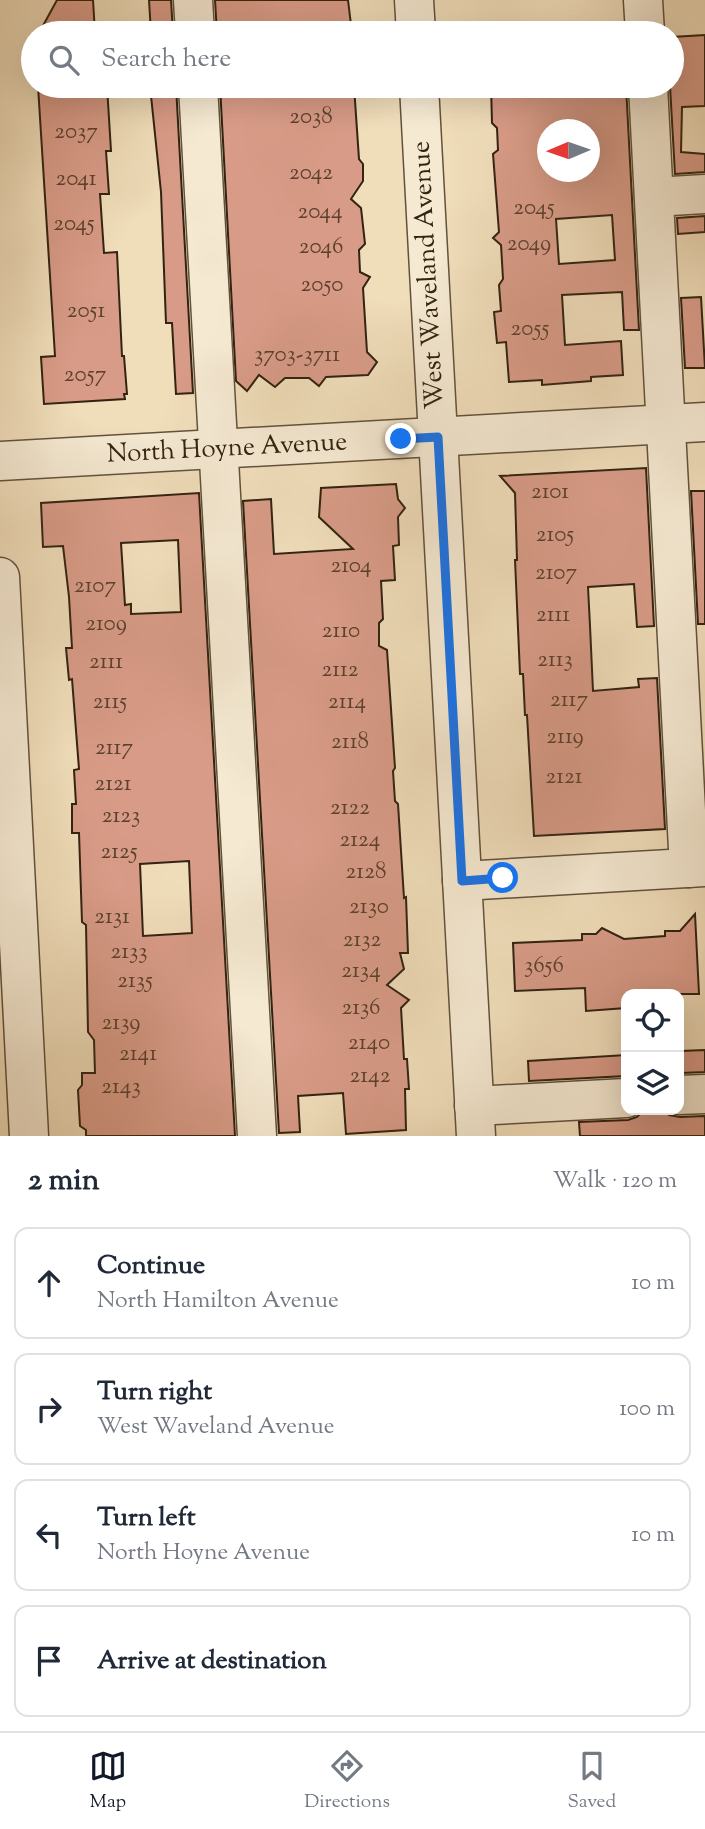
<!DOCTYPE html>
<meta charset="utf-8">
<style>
body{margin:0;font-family:"Sorts Mill Goudy",serif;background:#f2f2f3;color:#1f2937}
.controls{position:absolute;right:21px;bottom:21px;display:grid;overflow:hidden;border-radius:14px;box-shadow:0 7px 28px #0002}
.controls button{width:63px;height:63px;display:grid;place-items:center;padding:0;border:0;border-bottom:2px solid #e0e1e3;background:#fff;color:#1f2937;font:35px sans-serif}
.compass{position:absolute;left:537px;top:119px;width:63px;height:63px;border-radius:50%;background:#fff;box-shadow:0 7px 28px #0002;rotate:268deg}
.stop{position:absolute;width:21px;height:21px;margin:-16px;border:5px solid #1a73e8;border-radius:50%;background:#fff}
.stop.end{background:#1a73e8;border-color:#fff;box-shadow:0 2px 7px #0008}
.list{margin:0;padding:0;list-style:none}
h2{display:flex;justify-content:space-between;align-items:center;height:91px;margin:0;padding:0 28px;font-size:30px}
h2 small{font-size:23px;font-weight:400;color:#747a83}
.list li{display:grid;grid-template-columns:46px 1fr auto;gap:21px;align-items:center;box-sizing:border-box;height:112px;margin:0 14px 14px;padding:0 14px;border:2px solid #e0e1e3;border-radius:14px}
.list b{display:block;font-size:26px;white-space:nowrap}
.list p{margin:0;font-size:23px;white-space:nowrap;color:#747a83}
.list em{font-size:23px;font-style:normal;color:#747a83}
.icon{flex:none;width:38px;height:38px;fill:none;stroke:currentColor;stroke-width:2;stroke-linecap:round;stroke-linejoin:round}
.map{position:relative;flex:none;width:705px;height:1136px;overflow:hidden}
.search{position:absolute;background:#fff;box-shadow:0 7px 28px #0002;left:21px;right:21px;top:21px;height:77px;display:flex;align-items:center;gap:18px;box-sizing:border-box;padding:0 24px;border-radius:38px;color:#747a83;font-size:26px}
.sheet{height:595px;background:#fff}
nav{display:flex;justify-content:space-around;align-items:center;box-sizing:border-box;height:98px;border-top:2px solid #e0e1e3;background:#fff;font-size:19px;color:#747a83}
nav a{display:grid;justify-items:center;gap:4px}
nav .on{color:#111827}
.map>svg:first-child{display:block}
</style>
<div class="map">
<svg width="705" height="1136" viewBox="0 0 705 1136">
<rect width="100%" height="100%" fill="#f0ddba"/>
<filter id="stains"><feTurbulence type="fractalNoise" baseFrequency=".00286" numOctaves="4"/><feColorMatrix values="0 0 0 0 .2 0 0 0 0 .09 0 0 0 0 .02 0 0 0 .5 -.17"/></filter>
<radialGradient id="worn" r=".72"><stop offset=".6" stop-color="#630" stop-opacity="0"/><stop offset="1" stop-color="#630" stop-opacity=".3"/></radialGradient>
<!-- building -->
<g fill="#d89b87" stroke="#332311" stroke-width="2" fill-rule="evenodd">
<polygon points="57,0 93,0 95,33 39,33"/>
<polygon points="149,0 171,0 173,33 151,33"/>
<polygon points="215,0 348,0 352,33 217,33"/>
<polygon points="705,35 705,106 682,107 681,152 705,154 705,172 675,174 670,86 672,86 672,37"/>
<polygon points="38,86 107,86 111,151 106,151 109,194 100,194 104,253 117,252 122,356 124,356 127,394 124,394 125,399 44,404 41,357 55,356"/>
<polygon points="150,86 176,86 193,393 176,394 172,323 166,323 161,192"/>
<polygon points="220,86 354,86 359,159 363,164 363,181 351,199 361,208 365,244 359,250 360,272 370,277 363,288 367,352 377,362 368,375 326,377 319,386 309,378 285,378 275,387 259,375 247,391 236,381"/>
<path d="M491 86H626L639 330H624L622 292 562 295 565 345 621 341 623 375 591 377V381L542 385V380L509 382 506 342 497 343 494 312 501 311 499 285 503 279 501 245 493 238 499 232 493 154 498 150 497 128 492 123ZM548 130H590V172H548ZM612 215 615 260 559 264 556 219Z"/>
<polygon points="705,216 705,232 678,234 677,218"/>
<polygon points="701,297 705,368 685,368 681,298"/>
<polygon points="646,468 654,626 637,627 634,584 588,587 590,626 593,691 639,687 638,679 657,678 665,829 534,836 527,715 525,715 523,674 520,674 515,560 517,560 515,493 500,476"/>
<polygon points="396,484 398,499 405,508 398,517 399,545 393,546 395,580 381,581 383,619 379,623 379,646 387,650 395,768 393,771 395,801 398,804 404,898 406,897 408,953 400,953 404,969 387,985 409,1000 401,1008 404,1059 407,1059 409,1089 405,1089 406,1130 346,1134 343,1093 298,1096 300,1132 279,1133 243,501 271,499 274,554 353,549 319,517 321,488"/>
<polygon points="691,491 705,491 705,624 698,624"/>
<path d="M199 493 235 1136H86V1130L80 1126 78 1090 82 1085V1073H95L94 1040 88 1032 86 925 82 922 79 833H72V804H76L74 770 79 769 72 679 69 680 66 648H72L69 597 63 546 43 547 41 503ZM178 540 181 612 131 614V604L125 605 121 543ZM189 861 192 933 143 936 140 864Z"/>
<polygon points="695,914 699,994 626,994 626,1008 586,1011 585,988 515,991 513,943 582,940 582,934 596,934 602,928 624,939 665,936 665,931 680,931"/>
<polygon points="705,1050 705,1072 682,1073 681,1051"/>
<polygon points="626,1055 626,1076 529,1081 528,1061"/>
<polygon points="644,1110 664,1110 669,1115 680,1117 705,1116 705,1136 580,1136 579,1122 628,1120 637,1117"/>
</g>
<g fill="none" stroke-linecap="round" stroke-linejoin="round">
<!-- minor casing -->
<g stroke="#62523b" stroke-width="41">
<g id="minor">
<polyline points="193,0 195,33"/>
<polyline points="414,0 416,33"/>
<polyline points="643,0 645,33"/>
<polyline points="198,86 257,1136"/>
<polyline points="419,86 476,1136"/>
<polyline points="648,86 689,868"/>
<polyline points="654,197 705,194"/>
<polyline points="0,461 705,422"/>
<polyline points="0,577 29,1136"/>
<polyline points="462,881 705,867"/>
<polyline points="679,1095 705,1094"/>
<polyline points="474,1106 626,1098"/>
</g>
</g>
<!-- minor -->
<use href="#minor" stroke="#f5e9d2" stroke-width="38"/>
</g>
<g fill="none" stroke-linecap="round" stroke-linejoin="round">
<!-- route -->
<polyline stroke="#1a73e8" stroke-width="9" points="401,439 438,437 462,881 503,878"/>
</g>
<g text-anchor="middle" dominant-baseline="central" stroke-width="5" stroke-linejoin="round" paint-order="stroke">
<!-- number labels -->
<g font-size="23" fill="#5c412e">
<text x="311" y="117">2038</text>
<text x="76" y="132">2037</text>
<text x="311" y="173">2042</text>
<text x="76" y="179">2041</text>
<text x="534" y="208">2045</text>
<text x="320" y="212">2044</text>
<text x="74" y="224">2045</text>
<text x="529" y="244">2049</text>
<text x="321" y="247">2046</text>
<text x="322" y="285">2050</text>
<text x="86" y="311">2051</text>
<text x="530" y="329">2055</text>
<text x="297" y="355">3703-3711</text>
<text x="85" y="375">2057</text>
<text x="550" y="492">2101</text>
<text x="555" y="535">2105</text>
<text x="351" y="566">2104</text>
<text x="556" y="573">2107</text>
<text x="95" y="586">2107</text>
<text x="553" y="615">2111</text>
<text x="106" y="624">2109</text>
<text x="341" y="631">2110</text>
<text x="555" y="660">2113</text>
<text x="106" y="662">2111</text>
<text x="340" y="670">2112</text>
<text x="569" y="700">2117</text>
<text x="110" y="702">2115</text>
<text x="347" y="702">2114</text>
<text x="565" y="737">2119</text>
<text x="350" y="742">2118</text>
<text x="114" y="748">2117</text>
<text x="564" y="777">2121</text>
<text x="113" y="784">2121</text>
<text x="350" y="808">2122</text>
<text x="121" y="816">2123</text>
<text x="360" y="840">2124</text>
<text x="119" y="852">2125</text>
<text x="366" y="872">2128</text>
<text x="369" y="907">2130</text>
<text x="112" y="917">2131</text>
<text x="362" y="940">2132</text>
<text x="129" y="952">2133</text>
<text x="544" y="966">3656</text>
<text x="361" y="971">2134</text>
<text x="135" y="981">2135</text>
<text x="361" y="1008">2136</text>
<text x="121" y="1023">2139</text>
<text x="369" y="1043">2140</text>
<text x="138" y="1054">2141</text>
<text x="370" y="1076">2142</text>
<text x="121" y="1087">2143</text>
</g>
<!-- street labels -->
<g font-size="26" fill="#332311" stroke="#f5e9d2">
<text transform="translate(429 275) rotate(-93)">West Waveland Avenue</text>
<text transform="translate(227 449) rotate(-3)">North Hoyne Avenue</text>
</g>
</g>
<rect width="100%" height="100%" filter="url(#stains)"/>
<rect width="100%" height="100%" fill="url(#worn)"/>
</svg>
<div class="controls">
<button><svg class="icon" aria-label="locate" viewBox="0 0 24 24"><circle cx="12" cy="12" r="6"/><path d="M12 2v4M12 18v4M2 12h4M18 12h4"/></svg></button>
<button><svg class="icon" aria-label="layers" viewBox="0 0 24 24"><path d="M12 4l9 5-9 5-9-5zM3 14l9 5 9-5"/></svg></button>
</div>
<svg class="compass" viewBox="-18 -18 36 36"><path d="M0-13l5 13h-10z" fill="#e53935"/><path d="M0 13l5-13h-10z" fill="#747a83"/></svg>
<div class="stop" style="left:503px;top:878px"></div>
<div class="stop end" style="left:401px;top:439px"></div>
<div class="search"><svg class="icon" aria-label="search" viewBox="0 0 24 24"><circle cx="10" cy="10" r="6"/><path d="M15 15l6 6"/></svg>Search here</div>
</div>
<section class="sheet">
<h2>2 min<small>Walk · 120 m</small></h2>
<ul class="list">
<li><svg class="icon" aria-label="ahead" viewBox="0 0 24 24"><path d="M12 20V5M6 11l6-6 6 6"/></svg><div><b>Continue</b><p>North Hamilton Avenue</p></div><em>10 m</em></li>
<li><svg class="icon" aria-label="right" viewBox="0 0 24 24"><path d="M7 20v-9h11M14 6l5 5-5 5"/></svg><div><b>Turn right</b><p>West Waveland Avenue</p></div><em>100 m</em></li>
<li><svg class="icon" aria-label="left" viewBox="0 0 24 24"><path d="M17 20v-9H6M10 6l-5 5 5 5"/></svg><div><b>Turn left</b><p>North Hoyne Avenue</p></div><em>10 m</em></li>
<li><svg class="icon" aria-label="arrive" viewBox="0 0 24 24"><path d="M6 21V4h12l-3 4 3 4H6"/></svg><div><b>Arrive at destination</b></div></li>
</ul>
</section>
<nav>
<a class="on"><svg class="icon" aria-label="map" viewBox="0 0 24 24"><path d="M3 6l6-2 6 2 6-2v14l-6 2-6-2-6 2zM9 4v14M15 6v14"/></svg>Map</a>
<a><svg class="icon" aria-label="directions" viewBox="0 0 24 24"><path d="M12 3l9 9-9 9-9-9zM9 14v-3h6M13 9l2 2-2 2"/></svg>Directions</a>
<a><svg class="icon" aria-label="saved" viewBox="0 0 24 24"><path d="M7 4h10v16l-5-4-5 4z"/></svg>Saved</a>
</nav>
